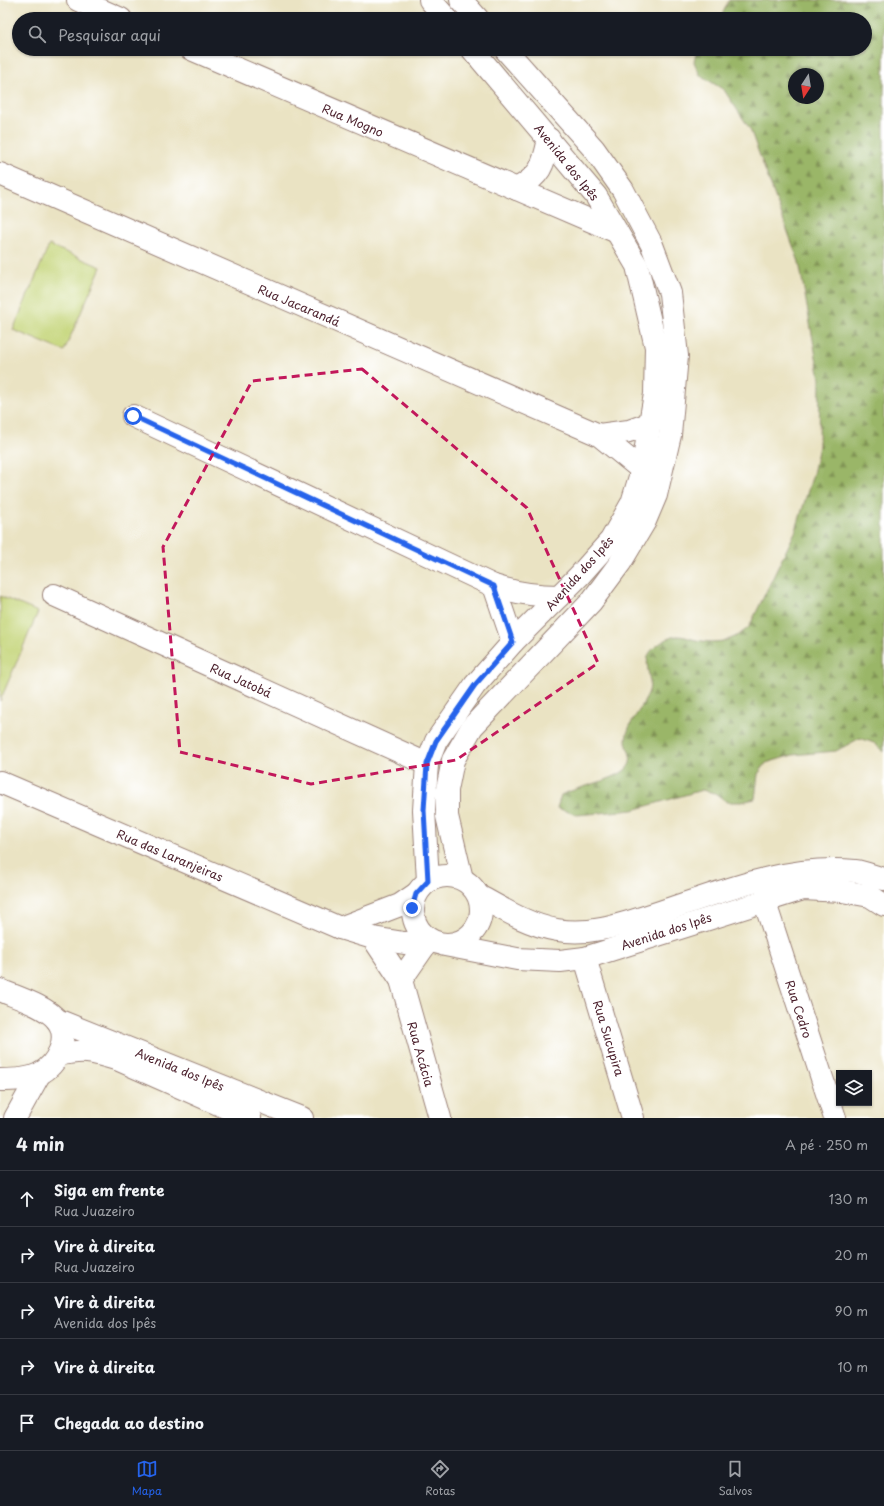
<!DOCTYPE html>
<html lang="pt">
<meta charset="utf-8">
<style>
body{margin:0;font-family:"Playpen Sans",sans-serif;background:#20242c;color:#f1f3f6}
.controls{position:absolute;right:12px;bottom:12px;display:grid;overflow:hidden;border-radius:0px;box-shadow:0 1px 3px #0004}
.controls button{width:36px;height:36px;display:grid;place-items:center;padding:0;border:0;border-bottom:1px solid #363941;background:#171b24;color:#f1f3f6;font:20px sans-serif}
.compass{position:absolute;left:788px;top:68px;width:36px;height:36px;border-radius:50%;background:#171b24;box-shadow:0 1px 3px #0004;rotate:192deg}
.stop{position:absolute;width:12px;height:12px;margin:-9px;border:3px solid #2563eb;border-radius:50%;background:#fff}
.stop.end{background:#2563eb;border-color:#fff;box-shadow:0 1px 4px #0008}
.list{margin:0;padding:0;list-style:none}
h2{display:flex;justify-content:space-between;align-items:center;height:52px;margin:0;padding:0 16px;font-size:17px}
h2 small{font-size:13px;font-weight:400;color:#9ea1a6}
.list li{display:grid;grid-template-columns:26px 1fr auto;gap:12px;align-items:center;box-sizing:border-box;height:56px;padding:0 16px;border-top:1px solid #363941}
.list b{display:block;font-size:15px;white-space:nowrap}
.list p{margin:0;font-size:13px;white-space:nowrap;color:#9ea1a6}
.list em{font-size:13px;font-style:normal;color:#9ea1a6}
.icon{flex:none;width:22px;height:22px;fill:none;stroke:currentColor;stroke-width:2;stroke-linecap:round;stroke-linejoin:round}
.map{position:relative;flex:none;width:884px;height:1118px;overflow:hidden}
.search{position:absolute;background:#171b24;box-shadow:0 1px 3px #0004;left:12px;right:12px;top:12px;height:44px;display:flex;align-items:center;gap:10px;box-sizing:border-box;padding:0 14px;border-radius:22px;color:#9ea1a6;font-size:15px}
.sheet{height:332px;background:#171b24}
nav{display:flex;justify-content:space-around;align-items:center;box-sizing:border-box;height:56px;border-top:1px solid #363941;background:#171b24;font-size:11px;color:#9ea1a6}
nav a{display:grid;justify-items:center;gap:2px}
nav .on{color:#2563eb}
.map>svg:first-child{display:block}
</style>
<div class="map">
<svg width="884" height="1118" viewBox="0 0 884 1118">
<defs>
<pattern id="forest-firs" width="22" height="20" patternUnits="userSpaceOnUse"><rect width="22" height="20" fill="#9ab667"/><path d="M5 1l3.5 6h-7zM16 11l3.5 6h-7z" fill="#809355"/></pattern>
</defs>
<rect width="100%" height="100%" fill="#fff"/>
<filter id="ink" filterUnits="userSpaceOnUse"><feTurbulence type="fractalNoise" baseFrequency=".025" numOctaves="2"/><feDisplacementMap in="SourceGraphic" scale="8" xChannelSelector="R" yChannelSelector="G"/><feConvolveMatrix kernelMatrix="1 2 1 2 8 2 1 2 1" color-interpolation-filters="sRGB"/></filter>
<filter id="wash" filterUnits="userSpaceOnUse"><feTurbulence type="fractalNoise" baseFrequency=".012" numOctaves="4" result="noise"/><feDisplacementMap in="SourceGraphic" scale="16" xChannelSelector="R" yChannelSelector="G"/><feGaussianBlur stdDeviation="0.9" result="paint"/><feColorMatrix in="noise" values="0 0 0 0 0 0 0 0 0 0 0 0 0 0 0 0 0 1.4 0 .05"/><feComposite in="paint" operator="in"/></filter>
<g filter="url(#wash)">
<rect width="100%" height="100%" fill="#eae3c3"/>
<!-- forest -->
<path fill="url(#forest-firs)" stroke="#726a49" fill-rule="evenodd" d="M729 0H884V752L874 743 860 738 836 751 793 755 766 763 758 774 755 799 741 802H727L715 793 702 790 633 810 577 815 557 808 561 795C580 786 613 781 626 769 636 759 626 749 626 740 627 722 644 708 649 691 653 677 640 659 654 648 660 643 670 636 678 636 684 636 691 639 696 640 718 644 732 642 749 627L796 530 813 474 819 446 820 379 799 262 750 129 724 90 700 75 694 62 697 49H865V19H720ZM794 74H818V98H794Z"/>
<!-- pitch -->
<g fill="#c3d476" stroke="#867a50">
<polygon points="49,245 101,267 64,351 13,330"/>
<polygon points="0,596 38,612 0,701"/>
</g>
</g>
<g filter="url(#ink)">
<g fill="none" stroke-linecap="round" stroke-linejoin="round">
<!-- minor casing -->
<g stroke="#9a8177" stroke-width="24">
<g id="minor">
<polyline points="78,0 121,19"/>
<polyline points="430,0 447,19"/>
<polyline points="461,0 478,19"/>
<polyline points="191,49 617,232"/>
<polyline points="0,174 599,435 642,470"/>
<path d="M517 189C542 174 543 166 549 139"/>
<path d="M133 416 494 586C516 593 536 596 559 596"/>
<polyline points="599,435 629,431 651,423"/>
<polyline points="494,586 513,642"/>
<polyline points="54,595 427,764"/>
<polyline points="0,782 340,928 373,938 401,980 440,1118"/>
<circle cx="447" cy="910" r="34"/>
<polyline points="462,879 447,816 447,790 453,760 472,727 591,602 620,563 645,521 656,495 670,435 677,356 670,293 652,245 623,190 594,149 505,49"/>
<polyline points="428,881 424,810 427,764 436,741 475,685 513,642 579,576 611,540 632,503 642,470 655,394 656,347 637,266 596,196 472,49"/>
<path d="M479 896C504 910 529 925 557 930 591 936 623 924 654 914 718 893 786 864 855 871 865 872 875 877 884 879"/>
<polyline points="764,900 835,1118"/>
<polyline points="340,928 400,905 416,894"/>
<polyline points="373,938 404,943 434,942"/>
<polyline points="445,945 517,959 560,961 585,958 803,889 842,891 870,896 884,905"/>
<polyline points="585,958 633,1118"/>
<polyline points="401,980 426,944"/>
<path d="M0 990C16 997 46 1006 57 1020 71 1038 57 1065 39 1074 28 1080 12 1080 0 1080"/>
<polyline points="57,1020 302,1118"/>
<path d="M58 1055C86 1049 92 1052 119 1060L250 1118"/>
<polyline points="15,1118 39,1075"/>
</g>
</g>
<!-- minor -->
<use href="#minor" stroke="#fff" stroke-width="22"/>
</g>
</g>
<g fill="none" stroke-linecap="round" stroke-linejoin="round" filter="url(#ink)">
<!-- route -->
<polyline stroke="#2563eb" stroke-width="5" points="133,416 494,586 513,642 475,685 436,741 427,764 424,810 428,881 416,894 412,908"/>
</g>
<!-- marked area -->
<path fill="none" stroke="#c2185b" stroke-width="3" stroke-dasharray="8 5" stroke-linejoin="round" d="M362 369 527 508 598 663 456 760 311 784 180 752 163 547 252 381Z"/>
<g text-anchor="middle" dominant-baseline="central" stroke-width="3" stroke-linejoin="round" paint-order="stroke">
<!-- street labels -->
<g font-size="12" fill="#4a1f2b" stroke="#fff">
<text transform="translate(353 120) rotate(23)">Rua Mogno</text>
<text transform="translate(567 162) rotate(51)">Avenida dos Ipês</text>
<text transform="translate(299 305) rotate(23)">Rua Jacarandá</text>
<text transform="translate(579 573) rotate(-48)">Avenida dos Ipês</text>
<text transform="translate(241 680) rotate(24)">Rua Jatobá</text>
<text transform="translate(170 855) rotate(23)">Rua das Laranjeiras</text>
<text transform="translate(666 931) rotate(-18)">Avenida dos Ipês</text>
<text transform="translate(799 1009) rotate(72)">Rua Cedro</text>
<text transform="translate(609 1038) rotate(73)">Rua Sucupira</text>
<text transform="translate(421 1054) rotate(74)">Rua Acácia</text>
<text transform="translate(180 1069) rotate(22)">Avenida dos Ipês</text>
</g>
</g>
</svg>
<div class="controls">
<button><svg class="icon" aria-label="layers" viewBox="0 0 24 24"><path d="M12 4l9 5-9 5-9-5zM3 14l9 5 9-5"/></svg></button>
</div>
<svg class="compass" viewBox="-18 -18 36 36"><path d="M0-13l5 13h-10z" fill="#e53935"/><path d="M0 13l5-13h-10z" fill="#9ea1a6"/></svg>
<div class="stop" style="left:133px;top:416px"></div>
<div class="stop end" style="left:412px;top:908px"></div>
<div class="search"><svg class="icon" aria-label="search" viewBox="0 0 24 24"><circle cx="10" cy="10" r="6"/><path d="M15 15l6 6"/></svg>Pesquisar aqui</div>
</div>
<section class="sheet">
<h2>4 min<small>A pé · 250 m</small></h2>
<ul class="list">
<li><svg class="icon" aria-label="ahead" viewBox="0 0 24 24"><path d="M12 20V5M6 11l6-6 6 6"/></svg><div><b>Siga em frente</b><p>Rua Juazeiro</p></div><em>130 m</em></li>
<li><svg class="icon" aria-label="right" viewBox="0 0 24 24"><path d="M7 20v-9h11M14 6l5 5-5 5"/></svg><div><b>Vire à direita</b><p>Rua Juazeiro</p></div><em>20 m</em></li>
<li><svg class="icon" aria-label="right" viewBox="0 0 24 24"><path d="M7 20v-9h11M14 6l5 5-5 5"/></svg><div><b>Vire à direita</b><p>Avenida dos Ipês</p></div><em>90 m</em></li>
<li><svg class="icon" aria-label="right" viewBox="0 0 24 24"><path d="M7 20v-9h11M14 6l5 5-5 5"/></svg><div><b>Vire à direita</b></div><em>10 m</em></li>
<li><svg class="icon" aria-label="arrive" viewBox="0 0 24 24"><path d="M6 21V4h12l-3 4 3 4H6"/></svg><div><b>Chegada ao destino</b></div></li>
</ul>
</section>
<nav>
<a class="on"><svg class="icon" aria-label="map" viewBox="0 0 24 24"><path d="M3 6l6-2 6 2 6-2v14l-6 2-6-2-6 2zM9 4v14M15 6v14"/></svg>Mapa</a>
<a><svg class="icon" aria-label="directions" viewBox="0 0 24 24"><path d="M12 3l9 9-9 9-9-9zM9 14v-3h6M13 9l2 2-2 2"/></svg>Rotas</a>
<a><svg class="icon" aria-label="saved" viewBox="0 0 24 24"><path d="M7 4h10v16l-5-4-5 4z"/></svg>Salvos</a>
</nav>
